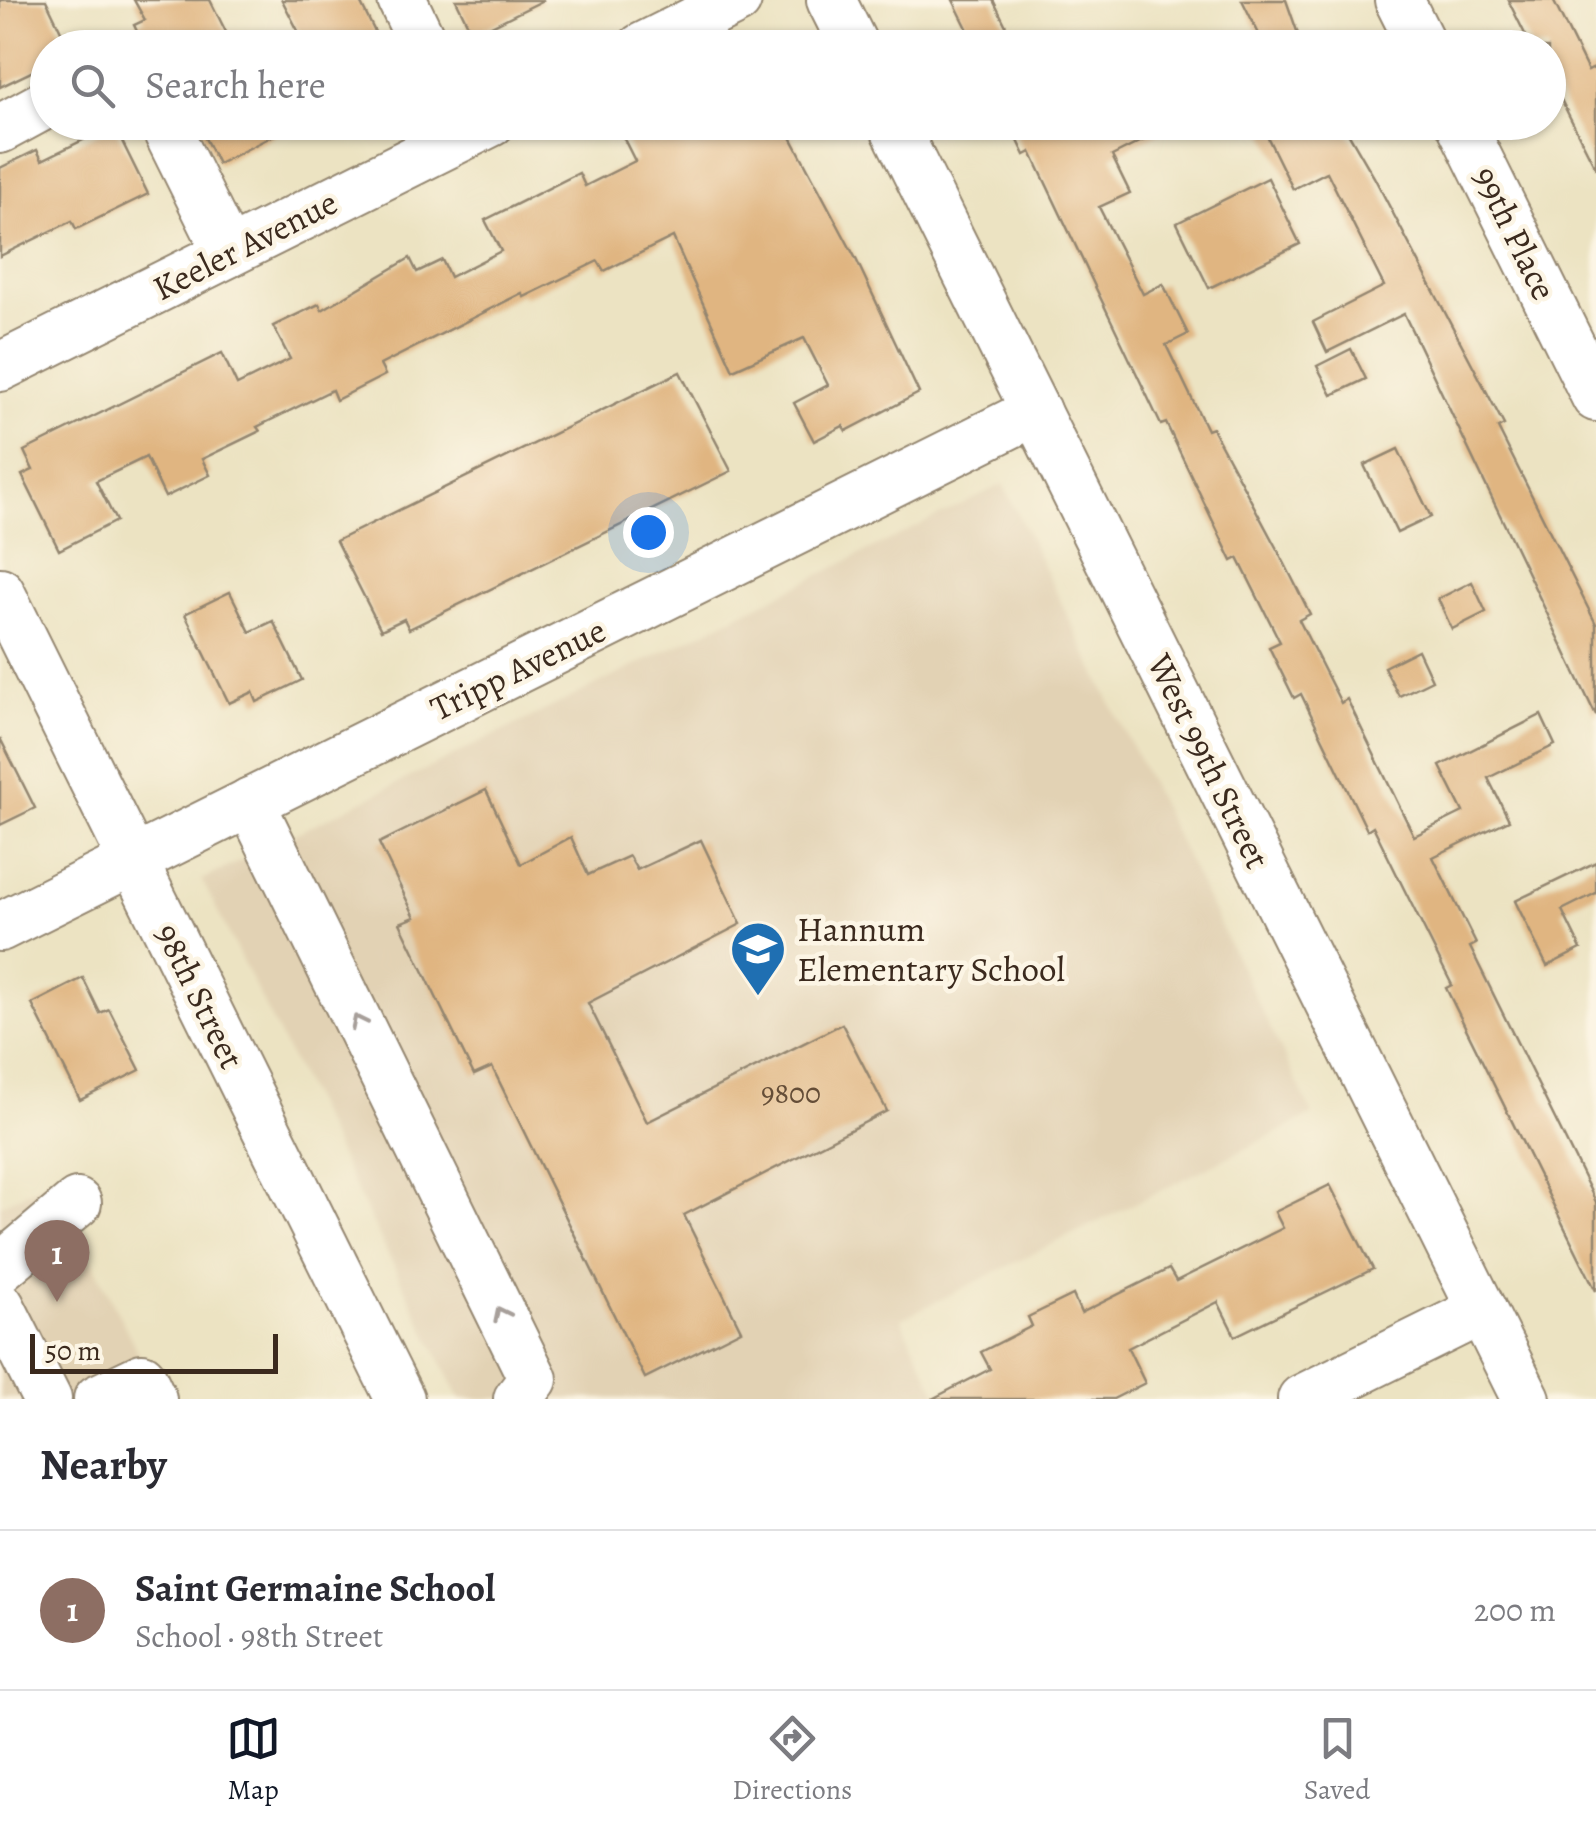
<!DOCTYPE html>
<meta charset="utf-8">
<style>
body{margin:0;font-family:Alegreya,serif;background:#f2f2f3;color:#2b2b33}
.scale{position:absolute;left:30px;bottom:25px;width:248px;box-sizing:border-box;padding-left:10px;border:5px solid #3b2a1e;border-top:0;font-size:28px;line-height:35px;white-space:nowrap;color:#3b2a1e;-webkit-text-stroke:8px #fcf5e5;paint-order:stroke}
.you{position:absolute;left:648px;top:532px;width:35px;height:35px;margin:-25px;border:8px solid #fff;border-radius:50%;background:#1a73e8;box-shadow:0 0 0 15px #1a73e833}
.badge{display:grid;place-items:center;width:65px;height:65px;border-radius:50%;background:#111827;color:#fff;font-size:32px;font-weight:700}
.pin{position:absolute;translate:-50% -82px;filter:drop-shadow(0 2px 5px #0008)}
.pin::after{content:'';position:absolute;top:52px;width:35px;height:30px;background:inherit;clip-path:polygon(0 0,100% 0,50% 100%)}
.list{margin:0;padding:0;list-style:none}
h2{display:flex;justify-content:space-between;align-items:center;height:130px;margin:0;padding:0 40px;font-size:42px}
h2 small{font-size:32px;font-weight:400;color:#7c7c81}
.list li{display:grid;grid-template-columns:65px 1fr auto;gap:30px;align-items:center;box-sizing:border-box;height:160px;padding:0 40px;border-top:2px solid #e1e1e2}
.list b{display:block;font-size:38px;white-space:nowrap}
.list p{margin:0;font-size:32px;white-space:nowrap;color:#7c7c81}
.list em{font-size:32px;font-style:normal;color:#7c7c81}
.icon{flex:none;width:55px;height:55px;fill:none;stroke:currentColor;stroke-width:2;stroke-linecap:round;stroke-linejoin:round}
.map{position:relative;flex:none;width:1596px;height:1399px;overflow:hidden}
.search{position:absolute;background:#fff;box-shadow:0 2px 8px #0004;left:30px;right:30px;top:30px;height:110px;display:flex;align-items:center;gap:25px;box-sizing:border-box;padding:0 35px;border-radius:55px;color:#7c7c81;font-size:38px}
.sheet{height:290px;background:#fff}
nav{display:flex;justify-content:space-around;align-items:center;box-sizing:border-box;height:140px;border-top:2px solid #e1e1e2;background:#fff;font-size:28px;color:#7c7c81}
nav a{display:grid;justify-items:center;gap:5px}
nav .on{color:#111827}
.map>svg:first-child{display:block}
</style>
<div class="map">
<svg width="1596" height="1399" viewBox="0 0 1596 1399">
<rect width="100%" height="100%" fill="#fcf5e5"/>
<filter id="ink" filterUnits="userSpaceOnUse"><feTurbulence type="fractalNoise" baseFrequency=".01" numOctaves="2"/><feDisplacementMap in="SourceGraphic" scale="20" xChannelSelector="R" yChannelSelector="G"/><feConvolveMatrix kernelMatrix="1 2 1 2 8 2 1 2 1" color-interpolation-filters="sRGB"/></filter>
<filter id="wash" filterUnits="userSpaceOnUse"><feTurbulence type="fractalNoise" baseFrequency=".0048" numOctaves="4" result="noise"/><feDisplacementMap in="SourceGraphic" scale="40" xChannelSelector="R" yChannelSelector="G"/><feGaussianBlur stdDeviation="2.25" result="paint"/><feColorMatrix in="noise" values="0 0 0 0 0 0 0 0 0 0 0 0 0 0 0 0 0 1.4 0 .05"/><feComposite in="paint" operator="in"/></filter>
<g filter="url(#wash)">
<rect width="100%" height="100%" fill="#ece3c2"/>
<!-- built -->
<g fill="#e2d2b4">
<polygon points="1003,484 1313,1115 901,1319 940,1399 460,1399 202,880"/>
<polygon points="52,1180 161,1399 0,1399 0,1205"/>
</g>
<g id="blocks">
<!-- building -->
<g fill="#e0b581">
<polygon points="0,0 46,0 69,48 48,48 48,64 0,87"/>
<polygon points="134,0 210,0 234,48 145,48 134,25 145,20"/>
<polygon points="282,0 359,0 383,48 307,48"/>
<polygon points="456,0 544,0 473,35"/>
<polygon points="953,0 993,0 1017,48 977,48"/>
<polygon points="1242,0 1286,0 1303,48 1266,48"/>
<polygon points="1508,0 1553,0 1588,71 1596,67 1596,169 1548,74 1548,48 1532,48"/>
<polygon points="197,122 300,122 218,164"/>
<polygon points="658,122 783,122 856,259 919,393 846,431 843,426 814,441 794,403 828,385 804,338 733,370 673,237 604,271 598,261 524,297 522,293 380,365 385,375 336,400 332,390 257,427 260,431 202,459 210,475 165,497 146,457 96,481 116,521 59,550 22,475 33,470 24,451 222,353 237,385 290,359 273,326 319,304 322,310 410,258 417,272 442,260 450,277 501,251 485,220 579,173 585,186 635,161 624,139"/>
<polygon points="1009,122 1180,122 1112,156 1130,193 1099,207 1143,294 1163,284 1188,334 1166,345 1207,430 1212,428 1285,564 1310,614 1299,620 1341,703 1347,699 1414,836 1463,812 1440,766 1541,715 1555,745 1488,778 1509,820 1433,857 1476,944 1470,947 1596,1202 1596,1291 1446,988 1452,985 1404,889 1373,826 1367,830 1301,694 1294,698 1269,647 1280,642 1238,558 1232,561 1166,423 1161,425 1031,152 1025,155"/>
<polygon points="1260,122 1342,122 1374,177 1504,425 1498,428 1596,624 1596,716 1404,314 1327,352 1313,322 1384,286 1327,172 1293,189"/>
<polygon points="114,125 148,194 76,229 72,221 0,256 0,168 37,150 42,160"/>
<polygon points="1268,178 1300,244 1209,288 1177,223"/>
<polygon points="1351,349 1366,379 1332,395 1317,366"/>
<polygon points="680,372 731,471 409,629 404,619 381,630 336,541"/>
<polygon points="1398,449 1431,517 1397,533 1364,465"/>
<polygon points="1472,582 1486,612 1452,629 1438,599"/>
<polygon points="230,592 250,632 273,621 302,680 257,702 253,692 229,703 185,614"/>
<polygon points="1418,650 1432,680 1399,696 1384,667"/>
<polygon points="0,738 35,808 0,825"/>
<polygon points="486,790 521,864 571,837 588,875 629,856 637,870 701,840 741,924 588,1003 647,1122 842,1024 887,1111 684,1215 741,1330 645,1378 492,1067 474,1075 400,923 415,917 379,843"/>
<polygon points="1596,862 1596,893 1562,910 1581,949 1547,966 1515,901"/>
<polygon points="83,978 100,1013 109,1009 140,1070 80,1100 32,1004"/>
<polygon points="1330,1185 1373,1269 1235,1336 1218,1302 1128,1348 1145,1383 1113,1399 932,1399 990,1369 981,1352 1032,1326 1028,1317 1073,1295 1081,1313 1169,1269 1176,1281 1283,1228 1275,1212"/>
</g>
</g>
</g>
<g filter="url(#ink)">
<use href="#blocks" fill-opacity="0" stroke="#948670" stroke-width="2.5"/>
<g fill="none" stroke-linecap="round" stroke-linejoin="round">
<!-- minor casing -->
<g stroke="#948670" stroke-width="52">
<g id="minor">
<polyline points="402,0 425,48"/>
<polyline points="831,0 855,48"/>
<polyline points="1399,0 1423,48"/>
<polyline points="641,48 737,0"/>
<polyline points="163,122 228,253"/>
<polyline points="892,122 1526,1399"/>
<polyline points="1460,122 1596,397"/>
<polyline points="0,129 48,103"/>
<polyline points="0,367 491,122"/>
<polyline points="0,592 400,1399"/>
<polyline points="250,802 533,1379 518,1399"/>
<polyline points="0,927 1036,411"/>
<polyline points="0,1268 77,1203"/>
<polyline points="0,1306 47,1399"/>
<polyline points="98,1399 142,1378 152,1399"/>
<polyline points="1302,1399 1482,1310"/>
</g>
</g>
<!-- minor -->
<use href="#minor" stroke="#fff" stroke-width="48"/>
</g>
<!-- one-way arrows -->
<defs><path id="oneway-chevron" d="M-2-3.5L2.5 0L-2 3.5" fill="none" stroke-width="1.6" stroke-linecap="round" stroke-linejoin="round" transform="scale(2.5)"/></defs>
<g stroke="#a79f9a">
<use href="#oneway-chevron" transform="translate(358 1022) rotate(-116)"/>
<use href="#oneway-chevron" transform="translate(501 1314) rotate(-116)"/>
</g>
</g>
<!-- icons -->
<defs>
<g id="school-pin" transform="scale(2.875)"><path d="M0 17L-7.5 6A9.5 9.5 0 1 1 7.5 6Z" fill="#1f6fb2" stroke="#fcf5e5"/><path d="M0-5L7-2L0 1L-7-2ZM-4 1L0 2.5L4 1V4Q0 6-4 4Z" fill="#fff"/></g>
</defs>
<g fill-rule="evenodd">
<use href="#school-pin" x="758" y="949"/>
</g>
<g text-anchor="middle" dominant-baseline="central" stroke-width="9" stroke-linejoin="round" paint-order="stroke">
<!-- number labels -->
<g font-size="30" fill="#644d37">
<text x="791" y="1093">9800</text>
</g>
<!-- street labels -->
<g font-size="35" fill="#3b2a1e" stroke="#fcf5e5">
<text transform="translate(1515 233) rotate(64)">99th Place</text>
<text transform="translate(245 245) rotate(-27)">Keeler Avenue</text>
<text transform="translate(518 669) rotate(-26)">Tripp Avenue</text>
<text transform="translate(1209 761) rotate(64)">West 99th Street</text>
<text transform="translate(200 996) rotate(64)">98th Street</text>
</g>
<!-- poi labels -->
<g font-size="35" fill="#3b2a1e" stroke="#fcf5e5" text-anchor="start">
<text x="797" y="929">Hannum<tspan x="797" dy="40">Elementary School</tspan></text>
</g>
</g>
</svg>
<div class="scale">50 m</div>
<div class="you"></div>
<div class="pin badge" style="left:57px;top:1302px;background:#8d6e63">1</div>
<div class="search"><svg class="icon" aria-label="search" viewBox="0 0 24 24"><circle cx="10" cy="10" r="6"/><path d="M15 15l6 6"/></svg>Search here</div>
</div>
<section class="sheet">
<h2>Nearby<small></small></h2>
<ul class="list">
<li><span class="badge" style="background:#8d6e63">1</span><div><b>Saint Germaine School</b><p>School · 98th Street</p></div><em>200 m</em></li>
</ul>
</section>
<nav>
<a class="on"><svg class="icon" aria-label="map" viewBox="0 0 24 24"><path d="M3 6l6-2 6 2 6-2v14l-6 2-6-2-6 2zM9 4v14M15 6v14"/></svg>Map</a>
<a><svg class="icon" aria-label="directions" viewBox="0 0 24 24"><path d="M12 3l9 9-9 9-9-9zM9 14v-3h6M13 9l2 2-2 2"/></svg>Directions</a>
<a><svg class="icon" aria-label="saved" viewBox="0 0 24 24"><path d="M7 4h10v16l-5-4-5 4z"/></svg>Saved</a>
</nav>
